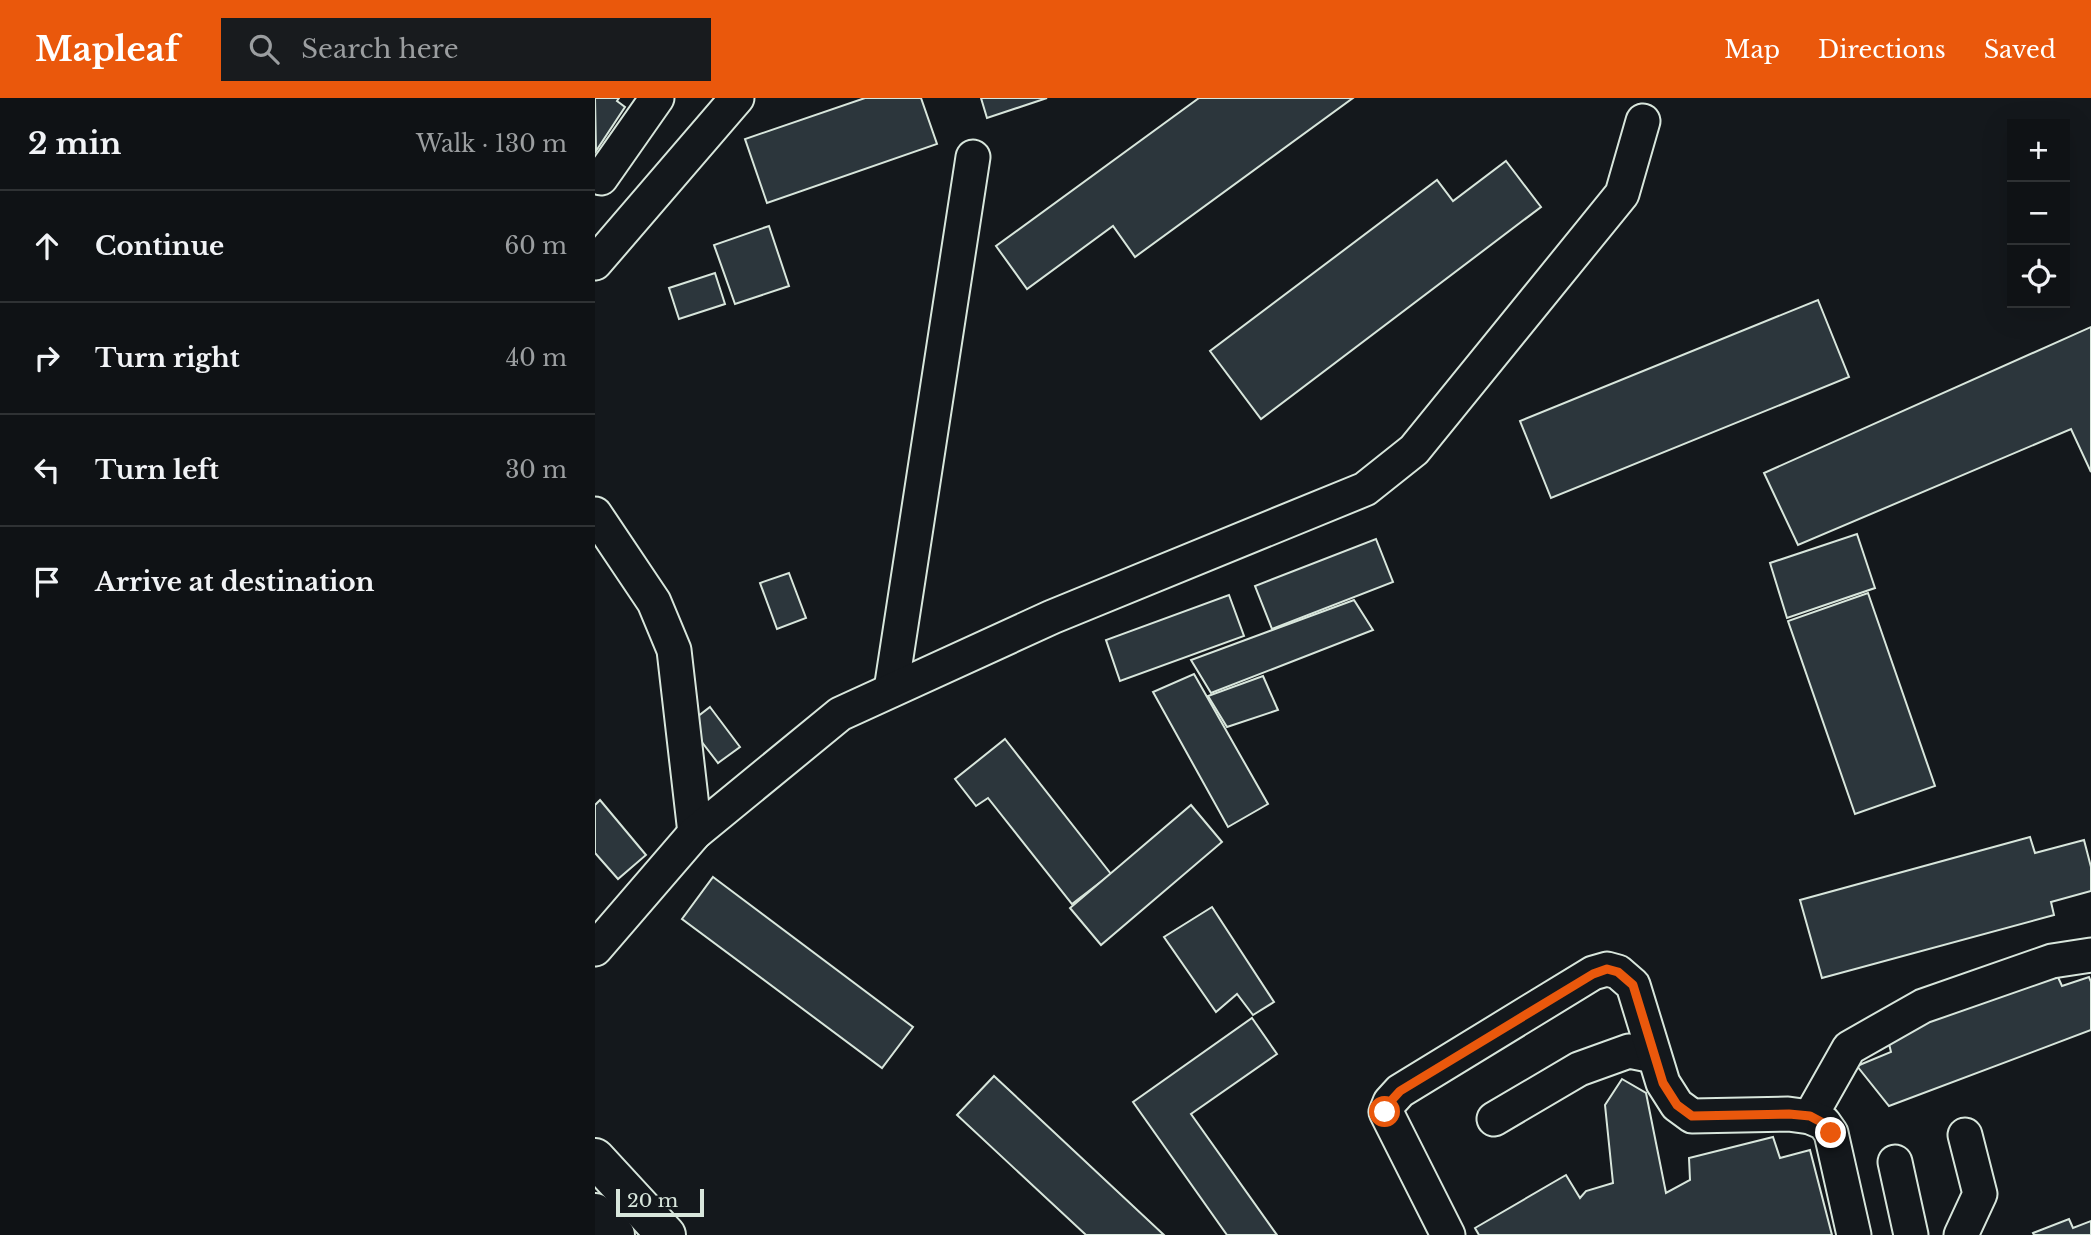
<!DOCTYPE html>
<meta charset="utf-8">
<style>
body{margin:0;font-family:"Libre Baskerville",serif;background:#181b1e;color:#f1f3f6}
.controls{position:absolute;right:21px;top:21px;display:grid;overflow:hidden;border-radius:0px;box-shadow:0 7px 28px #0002}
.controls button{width:63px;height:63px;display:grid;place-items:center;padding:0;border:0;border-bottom:2px solid #2f3234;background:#0f1215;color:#f1f3f6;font:35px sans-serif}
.scale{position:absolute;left:21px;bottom:18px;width:88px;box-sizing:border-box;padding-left:7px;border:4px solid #d8e6dc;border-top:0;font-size:19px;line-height:24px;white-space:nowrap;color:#d8e6dc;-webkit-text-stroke:5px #14181c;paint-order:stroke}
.stop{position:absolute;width:21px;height:21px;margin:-16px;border:5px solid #ea580c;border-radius:50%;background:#fff}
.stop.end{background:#ea580c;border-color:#fff;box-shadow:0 2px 7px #0008}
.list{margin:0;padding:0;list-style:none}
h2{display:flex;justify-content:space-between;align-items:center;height:91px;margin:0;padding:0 28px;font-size:30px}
h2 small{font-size:23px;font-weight:400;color:#9b9ea0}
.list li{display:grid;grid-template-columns:46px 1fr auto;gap:21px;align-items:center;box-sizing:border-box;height:112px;padding:0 28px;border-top:2px solid #2f3234}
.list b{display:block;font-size:26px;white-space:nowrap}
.list em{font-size:23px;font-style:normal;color:#9b9ea0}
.icon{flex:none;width:38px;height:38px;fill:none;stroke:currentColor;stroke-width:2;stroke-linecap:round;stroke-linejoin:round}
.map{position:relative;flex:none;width:1496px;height:1137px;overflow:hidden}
header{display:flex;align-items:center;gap:42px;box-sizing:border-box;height:98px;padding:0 35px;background:#ea580c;color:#fff}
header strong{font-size:33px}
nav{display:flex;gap:38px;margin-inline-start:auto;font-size:24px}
.search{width:490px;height:63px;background:#181b1e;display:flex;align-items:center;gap:18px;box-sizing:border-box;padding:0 24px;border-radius:0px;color:#9b9ea0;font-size:26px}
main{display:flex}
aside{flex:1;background:#0f1215}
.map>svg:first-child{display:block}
</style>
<header>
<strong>Mapleaf</strong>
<div class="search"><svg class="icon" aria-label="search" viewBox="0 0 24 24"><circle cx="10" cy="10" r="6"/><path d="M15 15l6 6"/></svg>Search here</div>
<nav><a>Map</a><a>Directions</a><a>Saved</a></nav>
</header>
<main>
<aside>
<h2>2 min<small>Walk · 130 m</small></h2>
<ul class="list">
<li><svg class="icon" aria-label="ahead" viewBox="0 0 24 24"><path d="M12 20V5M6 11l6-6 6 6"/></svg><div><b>Continue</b></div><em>60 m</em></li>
<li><svg class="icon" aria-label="right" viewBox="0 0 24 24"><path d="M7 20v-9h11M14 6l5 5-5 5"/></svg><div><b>Turn right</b></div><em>40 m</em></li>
<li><svg class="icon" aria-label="left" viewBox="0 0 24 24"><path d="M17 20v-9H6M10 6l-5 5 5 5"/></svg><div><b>Turn left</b></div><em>30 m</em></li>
<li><svg class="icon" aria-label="arrive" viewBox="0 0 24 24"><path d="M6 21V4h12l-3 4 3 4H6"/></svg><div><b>Arrive at destination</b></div></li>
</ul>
</aside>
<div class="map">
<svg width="1496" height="1137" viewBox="0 0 1496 1137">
<rect width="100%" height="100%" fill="#14181c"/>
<!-- building -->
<g fill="#2c363c" stroke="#d8e6dc" stroke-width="2">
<polygon points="0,0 24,0 22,3 30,9 1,53"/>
<polygon points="270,0 326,0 342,46 172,105 150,41"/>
<polygon points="386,0 452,0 392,20"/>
<polygon points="604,0 758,0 540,159 518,128 432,191 401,148"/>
<polygon points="911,63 946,109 666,321 615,253 842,82 858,103"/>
<polygon points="174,128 194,188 140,206 119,147"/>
<polygon points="120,175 130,206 84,221 74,190"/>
<polygon points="1223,202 1254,279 956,400 925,323"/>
<polygon points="1496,229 1496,374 1476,331 1203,447 1169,375"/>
<polygon points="1262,436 1280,490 1192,520 1175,465"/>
<polygon points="781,441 798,484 677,531 660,488"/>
<polygon points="194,475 211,520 182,531 165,485"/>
<polygon points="1273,495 1340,688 1260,716 1193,523"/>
<polygon points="634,497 649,538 525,583 511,542"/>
<polygon points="759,502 778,532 616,595 596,562"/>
<polygon points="599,576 673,706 633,729 558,594"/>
<polygon points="668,578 683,612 632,629 613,598"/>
<polygon points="115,609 145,649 123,665 93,626"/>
<polygon points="410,641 516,776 477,806 393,700 381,708 360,681"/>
<polygon points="5,702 51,757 23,781 0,755 0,707"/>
<polygon points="596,707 627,744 506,847 475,810"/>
<polygon points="1435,739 1440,755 1489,742 1496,769 1496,793 1456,804 1459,817 1227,880 1205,802"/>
<polygon points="118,779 318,929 287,970 87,821"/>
<polygon points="617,809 679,904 658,917 642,896 621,914 569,839"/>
<polygon points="1458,868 1467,888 1494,879 1496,884 1496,932 1294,1008 1262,968 1296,954 1291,934"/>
<polygon points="657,920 682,956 596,1016 682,1137 632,1137 538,1004"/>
<polygon points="399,978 569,1137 491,1137 362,1017"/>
<polygon points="1027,981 1051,995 1071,1095 1095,1082 1094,1060 1178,1039 1185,1060 1215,1052 1237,1137 884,1137 880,1130 971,1077 985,1100 991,1093 1018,1085 1010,1007"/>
<polygon points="1474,1121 1478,1130 1496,1123 1496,1137 1439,1137 1438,1135"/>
</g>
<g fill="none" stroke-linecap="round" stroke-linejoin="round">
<!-- minor casing -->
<g stroke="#d8e6dc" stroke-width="37">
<g id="minor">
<polyline points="6,80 62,0"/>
<polyline points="0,165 142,0"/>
<polyline points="0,416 59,504 79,552 100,735"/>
<polyline points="296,592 378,59"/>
<polyline points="0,851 100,735 245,616 457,519 770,391 819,352 1027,96 1048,23"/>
<polyline points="1215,1019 1254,950 1328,908 1457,863 1496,857"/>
<polyline points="899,1021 984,971 1034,953 1059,958"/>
<polyline points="1300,1064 1316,1137"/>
<polyline points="853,1137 791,1014 795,1004 805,993 998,875 1012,871 1023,874 1038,887 1068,985 1082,1007 1097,1018 1193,1016 1215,1019 1229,1025 1236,1035 1259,1137"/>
<polyline points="1366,1137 1385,1096 1370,1037"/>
</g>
</g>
<!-- major casing -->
<g stroke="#d8e6dc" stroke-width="42">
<g id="major">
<polyline points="0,1060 71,1137"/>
<polyline points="0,1115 20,1137"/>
</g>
</g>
<!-- minor -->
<use href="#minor" stroke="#14181c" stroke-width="33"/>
<!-- major -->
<use href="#major" stroke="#14181c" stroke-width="38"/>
</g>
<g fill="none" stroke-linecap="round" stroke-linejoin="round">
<!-- route -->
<polyline stroke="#ea580c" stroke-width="9" points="790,1014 795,1004 805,993 998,876 1012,871 1023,874 1038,887 1068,985 1082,1007 1097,1018 1194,1016 1215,1018 1228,1025 1236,1035"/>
</g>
</svg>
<div class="controls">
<button>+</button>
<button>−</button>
<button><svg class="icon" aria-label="locate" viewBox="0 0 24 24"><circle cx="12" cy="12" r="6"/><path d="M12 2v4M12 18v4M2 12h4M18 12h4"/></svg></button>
</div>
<div class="scale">20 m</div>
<div class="stop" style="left:790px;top:1014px"></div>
<div class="stop end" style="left:1236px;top:1035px"></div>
</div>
</main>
